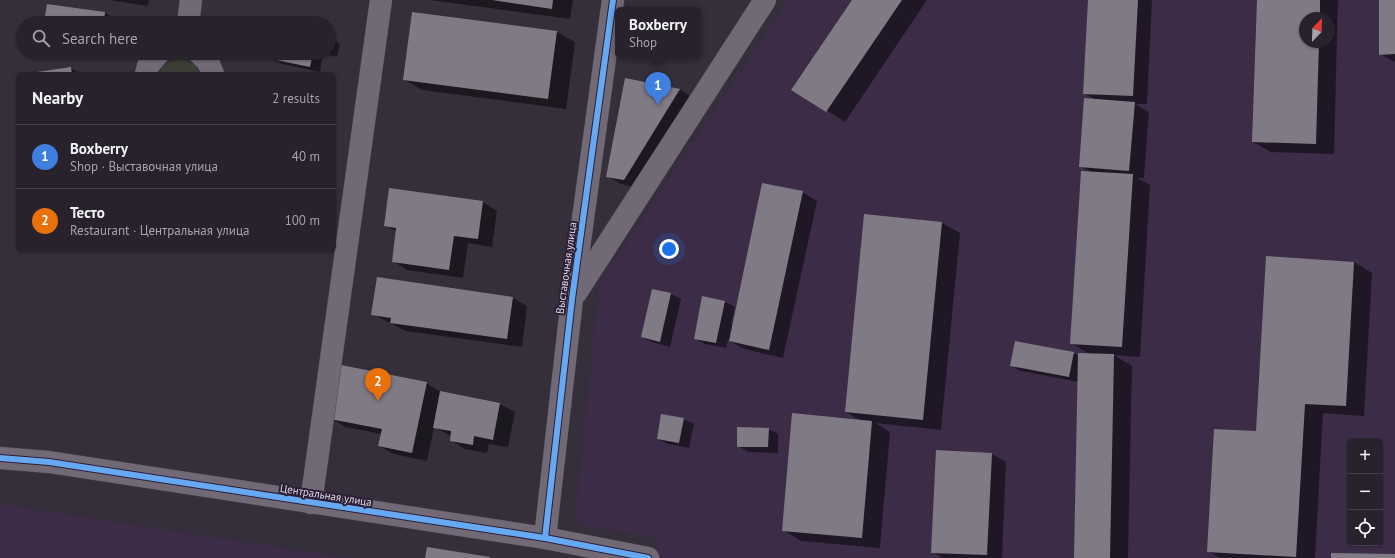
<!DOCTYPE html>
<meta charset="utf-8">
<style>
body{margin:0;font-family:"PT Sans",sans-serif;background:#342f38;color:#f1f3f6}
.controls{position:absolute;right:12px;bottom:12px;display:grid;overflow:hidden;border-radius:6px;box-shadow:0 1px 3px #0004}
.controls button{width:36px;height:36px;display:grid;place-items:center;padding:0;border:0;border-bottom:1px solid #443f48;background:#28222c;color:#f1f3f6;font:20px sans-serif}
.compass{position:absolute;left:1299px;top:12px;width:36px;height:36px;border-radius:50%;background:#28222c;box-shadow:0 1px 3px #0004;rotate:23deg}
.you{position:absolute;left:669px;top:249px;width:14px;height:14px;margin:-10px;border:3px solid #fff;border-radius:50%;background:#1a73e8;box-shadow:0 0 0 6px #1a73e833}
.badge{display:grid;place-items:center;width:26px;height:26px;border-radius:50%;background:#a49cab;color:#fff;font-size:13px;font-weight:700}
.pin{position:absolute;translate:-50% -33px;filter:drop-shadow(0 1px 2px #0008)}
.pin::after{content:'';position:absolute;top:21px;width:14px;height:12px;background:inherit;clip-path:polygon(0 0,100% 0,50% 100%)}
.popup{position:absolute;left:615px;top:7px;width:86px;height:52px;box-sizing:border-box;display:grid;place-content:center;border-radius:6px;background:#28222c;filter:drop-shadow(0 1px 3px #0005);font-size:13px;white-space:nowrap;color:#a5a4a9}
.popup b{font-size:15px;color:#f1f3f6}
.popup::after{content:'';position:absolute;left:50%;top:100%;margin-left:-8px;border:8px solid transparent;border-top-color:#28222c}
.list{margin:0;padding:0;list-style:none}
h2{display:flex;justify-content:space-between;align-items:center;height:52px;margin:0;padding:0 16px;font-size:17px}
h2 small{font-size:13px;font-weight:400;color:#a5a4a9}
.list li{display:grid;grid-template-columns:26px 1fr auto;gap:12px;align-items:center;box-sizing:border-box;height:64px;padding:0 16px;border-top:1px solid #443f48}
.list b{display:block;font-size:15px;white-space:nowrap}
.list p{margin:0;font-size:13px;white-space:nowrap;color:#a5a4a9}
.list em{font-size:13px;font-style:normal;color:#a5a4a9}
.icon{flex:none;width:22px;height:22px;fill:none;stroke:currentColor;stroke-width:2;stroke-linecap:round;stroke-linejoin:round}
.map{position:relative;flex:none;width:1395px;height:558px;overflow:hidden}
.search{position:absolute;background:#28222c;box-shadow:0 1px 3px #0004;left:16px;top:16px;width:320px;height:44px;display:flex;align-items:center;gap:10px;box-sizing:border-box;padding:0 14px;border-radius:22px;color:#a5a4a9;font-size:15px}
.panel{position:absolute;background:#28222c;box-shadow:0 1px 3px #0004;left:16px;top:72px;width:320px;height:180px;border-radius:6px}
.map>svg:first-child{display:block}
</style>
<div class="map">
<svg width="1395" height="558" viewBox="0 0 1395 558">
<rect width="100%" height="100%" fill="#352e3b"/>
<!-- built -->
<g fill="#3c2c48" fill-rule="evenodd">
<path d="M788 0H1395V558H656V538L580 525 576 513 577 500 599 285ZM1305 18H1329V42H1305ZM1350 441H1380V543H1350Z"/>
<polygon points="0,504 347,558 0,558"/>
</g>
<!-- green -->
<polygon fill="#3b3f34" points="181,59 195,65 200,74 158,74 167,63"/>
<!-- shadow -->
<g fill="#0007" fill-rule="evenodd">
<polygon points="109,0 149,0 148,6"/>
<polygon points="430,0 573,0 570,19"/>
<polygon points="853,0 927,0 845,122 793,89"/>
<polygon points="1089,0 1152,0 1147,104 1135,104 1149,112 1144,178 1137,178 1150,185 1140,357 1114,355 1132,366 1128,558 1075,558 1079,382 1021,371 1011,366 1073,353 1079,356 1091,355 1071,343 1091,172 1080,166 1096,100 1084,93"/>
<path d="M1258 0H1338L1334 154 1271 152 1253 142ZM1305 18H1329V42H1305Z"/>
<polygon points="1380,0 1395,0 1395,62 1380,54"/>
<polygon points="48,5 105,13 115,19 115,23 45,23"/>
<polygon points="557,32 575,42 566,109 422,90 404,79"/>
<polygon points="329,38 340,44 337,57 323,54 320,72 282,64 272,59 273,55 266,53 329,53"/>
<polygon points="71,68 81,74 30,74"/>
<polygon points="626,79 680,90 694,98 638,188 621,184 607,176"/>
<polygon points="802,192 817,201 783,358 744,349 728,340 726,348 705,344 695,338 725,302 735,307 731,324 733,325"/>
<polygon points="483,202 497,211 492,247 468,243 463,278 407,270 393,261 397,232 385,225"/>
<polygon points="942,223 960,233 941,430 875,423 890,432 880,548 801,541 783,530 861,421 846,412"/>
<polygon points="1354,262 1372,273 1364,416 1323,413 1315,558 1220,558 1208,551 1257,432"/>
<polygon points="653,290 671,294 681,299 670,347 652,342 642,337"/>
<polygon points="513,298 527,306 522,347 406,331 372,314"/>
<polygon points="426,383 441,392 500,404 515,412 508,447 489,444 487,453 465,449 451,440 451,436 434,427 427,461 394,454 379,446 382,434 345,427 331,418"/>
<polygon points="684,419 694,424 689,448 668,444 658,439"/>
<polygon points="768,429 778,434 778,453 748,452 738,446"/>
<polygon points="992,454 1006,462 1002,558 943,558 932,552"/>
</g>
<!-- building -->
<g fill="#807a85">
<polygon points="492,0 553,0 552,9"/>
<polygon points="852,0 902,0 826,112 791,90"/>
<polygon points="1088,0 1138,0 1133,96 1083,94"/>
<polygon points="1257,0 1320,0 1320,18 1305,18 1305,42 1319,42 1316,144 1252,142"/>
<polygon points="1379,0 1395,0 1395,54 1379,55"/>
<polygon points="47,4 105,12 104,23 44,23"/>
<polygon points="412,12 557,31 548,99 403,80"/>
<polygon points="272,53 313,53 310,67 271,59"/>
<polygon points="71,67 72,74 30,74 30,73"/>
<polygon points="625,78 680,89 624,180 606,177"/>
<polygon points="1084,98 1135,102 1129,171 1079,167"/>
<polygon points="1081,171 1133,174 1122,347 1070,344"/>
<polygon points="762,183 803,191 769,350 729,341"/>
<polygon points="389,188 483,201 478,239 454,236 449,270 392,262 396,228 384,226"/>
<polygon points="864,214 942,222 923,420 845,412"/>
<polygon points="1266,256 1354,262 1346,406 1305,404 1296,557 1207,552 1214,429 1256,431"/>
<polygon points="377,277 513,297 507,339 390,323 391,318 371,315"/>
<polygon points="652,289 671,293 660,342 641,337"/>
<polygon points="702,296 725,301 716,343 694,339"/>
<polygon points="1015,341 1074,352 1069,377 1010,366"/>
<polygon points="1078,353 1114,354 1110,558 1074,558"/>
<polygon points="341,365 427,382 412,453 378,446 382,429 330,419"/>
<polygon points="440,391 500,403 493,440 474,436 473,445 450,441 451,431 433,428"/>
<polygon points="792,413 872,421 862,538 782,531"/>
<polygon points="661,414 684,418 679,443 657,439"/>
<polygon points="737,427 769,428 768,447 737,447"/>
<polygon points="936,450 992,453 987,555 931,553"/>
<polygon points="427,547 490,557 490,558 425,558"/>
<polygon points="1331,553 1395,554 1395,558 1331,558"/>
</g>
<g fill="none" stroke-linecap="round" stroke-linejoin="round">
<!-- minor casing -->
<g stroke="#4f4a55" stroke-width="23">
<g id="minor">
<polyline points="188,23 191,0"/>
<polyline points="199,53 208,62 213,74"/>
<polyline points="146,74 148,66 159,53"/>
<polyline points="576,293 765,0"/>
<polyline points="0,458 49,462 545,538 648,558"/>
<polyline points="311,503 381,0"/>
<polyline points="545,538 572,299 613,0"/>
</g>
</g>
<!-- minor -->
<use href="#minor" stroke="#716a76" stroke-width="22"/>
<!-- cycleway casing -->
<g stroke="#2c1f36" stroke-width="8">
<g id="cycleway">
<polyline points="0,458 49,462 545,538 648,558"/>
<polyline points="545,538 572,299 613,0"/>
</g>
</g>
<!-- cycleway -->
<use href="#cycleway" stroke="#66a8f1" stroke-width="6"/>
</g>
<g text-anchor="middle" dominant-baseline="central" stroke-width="4" stroke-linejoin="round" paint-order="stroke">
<!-- street labels -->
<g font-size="11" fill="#dfd7e7" stroke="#2c1f36">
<text transform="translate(566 268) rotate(-82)">Выставочная улица</text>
<text transform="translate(326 495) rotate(9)">Центральная улица</text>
</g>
</g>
</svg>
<div class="controls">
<button>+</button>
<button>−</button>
<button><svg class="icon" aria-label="locate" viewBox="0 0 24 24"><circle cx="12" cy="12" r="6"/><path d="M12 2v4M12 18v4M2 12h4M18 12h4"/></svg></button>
</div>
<svg class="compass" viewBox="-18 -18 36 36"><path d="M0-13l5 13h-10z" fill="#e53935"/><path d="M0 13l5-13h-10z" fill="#a5a4a9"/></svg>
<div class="you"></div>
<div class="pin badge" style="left:658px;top:105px;background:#3f7fe0">1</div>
<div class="popup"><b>Boxberry</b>Shop</div>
<div class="pin badge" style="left:378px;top:401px;background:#e8710a">2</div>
<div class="search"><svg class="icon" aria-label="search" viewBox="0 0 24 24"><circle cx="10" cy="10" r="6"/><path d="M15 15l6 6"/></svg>Search here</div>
<section class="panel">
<h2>Nearby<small>2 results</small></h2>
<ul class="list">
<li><span class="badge" style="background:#3f7fe0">1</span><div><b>Boxberry</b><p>Shop · Выставочная улица</p></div><em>40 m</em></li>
<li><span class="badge" style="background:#e8710a">2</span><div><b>Тесто</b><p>Restaurant · Центральная улица</p></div><em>100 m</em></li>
</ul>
</section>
</div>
